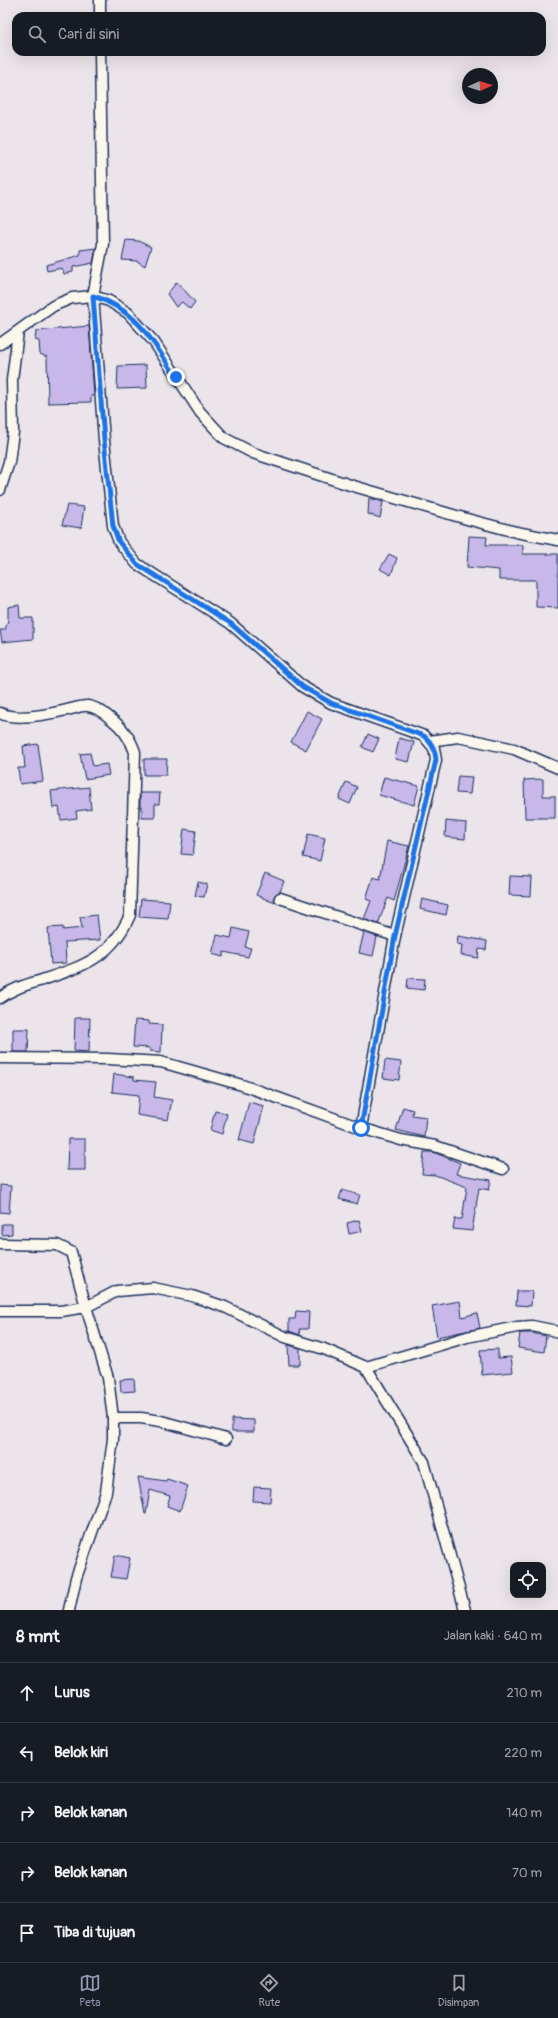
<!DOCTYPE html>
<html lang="id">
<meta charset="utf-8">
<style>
body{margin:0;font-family:Pangolin,sans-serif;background:#20242c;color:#f1f3f6}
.controls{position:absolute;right:12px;bottom:12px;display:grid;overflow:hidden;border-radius:8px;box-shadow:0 4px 16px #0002}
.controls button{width:36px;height:36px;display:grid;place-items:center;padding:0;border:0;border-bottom:1px solid #363941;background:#171b24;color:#f1f3f6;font:20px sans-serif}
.compass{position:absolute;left:462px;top:68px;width:36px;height:36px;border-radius:50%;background:#171b24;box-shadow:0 4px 16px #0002;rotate:87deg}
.stop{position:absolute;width:12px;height:12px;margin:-9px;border:3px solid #1a73e8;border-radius:50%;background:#fff}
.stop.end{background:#1a73e8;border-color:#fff;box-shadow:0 1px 4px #0008}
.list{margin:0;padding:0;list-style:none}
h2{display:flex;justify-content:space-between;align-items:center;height:52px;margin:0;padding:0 16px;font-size:17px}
h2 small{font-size:13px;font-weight:400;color:#9ea1a6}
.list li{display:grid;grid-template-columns:26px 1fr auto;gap:12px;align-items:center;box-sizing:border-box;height:60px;padding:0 16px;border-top:1px solid #363941}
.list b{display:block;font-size:15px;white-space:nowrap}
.list em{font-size:13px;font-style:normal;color:#9ea1a6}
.icon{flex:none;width:22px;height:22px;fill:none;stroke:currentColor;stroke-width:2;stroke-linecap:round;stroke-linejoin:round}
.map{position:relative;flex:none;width:558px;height:1610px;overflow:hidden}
.search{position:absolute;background:#171b24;box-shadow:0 4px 16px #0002;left:12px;right:12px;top:12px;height:44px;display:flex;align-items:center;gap:10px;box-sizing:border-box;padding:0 14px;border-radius:12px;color:#9ea1a6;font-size:15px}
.sheet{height:352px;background:#171b24}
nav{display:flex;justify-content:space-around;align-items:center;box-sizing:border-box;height:56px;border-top:1px solid #363941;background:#171b24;font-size:11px;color:#9ea1a6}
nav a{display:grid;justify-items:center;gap:2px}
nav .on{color:#919bb2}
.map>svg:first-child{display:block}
</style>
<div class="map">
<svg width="558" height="1610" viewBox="0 0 558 1610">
<rect width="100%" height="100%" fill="#ebe4eb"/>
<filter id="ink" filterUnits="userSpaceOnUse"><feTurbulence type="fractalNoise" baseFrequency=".025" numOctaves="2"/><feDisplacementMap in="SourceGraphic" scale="8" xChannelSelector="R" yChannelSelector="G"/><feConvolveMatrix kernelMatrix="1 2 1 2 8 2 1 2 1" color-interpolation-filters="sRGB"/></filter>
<g filter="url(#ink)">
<!-- building -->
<g fill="#c7b8e9" stroke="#1b2f5e">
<polygon points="126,240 138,241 151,247 145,266 137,261 122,260"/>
<polygon points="96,248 93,263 73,267 73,272 64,274 62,268 47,271 46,265 80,255 80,250"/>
<polygon points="177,282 195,302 190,309 182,302 176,307 167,294"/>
<polygon points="89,326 94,395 91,396 91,402 48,403 47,357 40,354 39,341 35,340 36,331"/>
<polygon points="146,365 147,388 117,389 118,366"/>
<polygon points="369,498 383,502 380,518 368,514"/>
<polygon points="67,505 84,507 81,528 62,525"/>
<polygon points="469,536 487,537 486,545 523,545 523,554 558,554 558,608 536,607 536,580 499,580 499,570 467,567"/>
<polygon points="389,554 397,558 391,575 380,569"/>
<polygon points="19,605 20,618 33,618 33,639 2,642 0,630 5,630 8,620 8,607"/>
<polygon points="307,711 322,719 306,750 291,742"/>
<polygon points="368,734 379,739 373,752 362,747"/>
<polygon points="399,738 414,742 409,762 395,759"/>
<polygon points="38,744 43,781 20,784 18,768 25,768 23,746"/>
<polygon points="90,753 93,766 107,764 109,775 85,779 80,754"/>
<polygon points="144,759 167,759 166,775 144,775"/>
<polygon points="458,776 472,777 470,794 456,793"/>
<polygon points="384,777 419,786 414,805 379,795"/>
<polygon points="543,779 543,796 555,796 555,818 525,818 524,780"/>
<polygon points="346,782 357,787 350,804 339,799"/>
<polygon points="89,787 91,809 76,811 77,818 61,820 59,807 53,808 51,791"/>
<polygon points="140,793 160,793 159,804 155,804 155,818 142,818 142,807 140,807"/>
<polygon points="446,821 466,823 465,839 445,837"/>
<polygon points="184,829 196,831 193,855 181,854"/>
<polygon points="308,834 325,838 320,861 303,857"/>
<polygon points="387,841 409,846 394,901 388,898 378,924 364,919 371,901 366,899 373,877 380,879"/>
<polygon points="265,873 284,881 280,892 274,896 275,903 256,895"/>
<polygon points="510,876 532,877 531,896 509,895"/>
<polygon points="198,882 207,884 204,897 195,896"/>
<polygon points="141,899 170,901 168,919 139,917"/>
<polygon points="422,899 448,905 446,915 420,909"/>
<polygon points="97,915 100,940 65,942 66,963 51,964 48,928 63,927 63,930 82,928 80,917"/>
<polygon points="233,928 249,932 245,947 251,948 248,957 224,952 223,957 212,954 217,935 231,938"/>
<polygon points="364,932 377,937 373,956 359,953"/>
<polygon points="458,936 487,941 486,950 479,949 478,958 461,955 462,945 457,944"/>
<polygon points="408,978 425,979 424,990 407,988"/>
<polygon points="75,1018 90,1018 89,1052 74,1051"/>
<polygon points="135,1020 149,1021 149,1024 162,1025 161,1052 150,1051 150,1048 133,1047"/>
<polygon points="13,1029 29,1029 28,1052 13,1052"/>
<polygon points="385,1060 401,1062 399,1080 383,1078"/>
<polygon points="114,1074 134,1077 134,1080 156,1082 154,1097 172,1100 168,1120 137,1115 139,1095 112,1092"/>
<polygon points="249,1102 264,1106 254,1144 239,1140"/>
<polygon points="403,1107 413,1110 412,1115 426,1117 424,1137 396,1130"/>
<polygon points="215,1111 227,1114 222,1134 210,1130"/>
<polygon points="68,1139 85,1139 85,1170 67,1170"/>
<polygon points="424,1152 433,1152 460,1163 456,1174 491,1180 489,1190 479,1188 472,1231 453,1229 455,1219 462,1219 467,1187 435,1175 422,1174"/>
<polygon points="0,1185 11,1186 9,1213 0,1212"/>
<polygon points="342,1190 360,1195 357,1204 339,1199"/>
<polygon points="359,1220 362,1231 349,1234 347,1223"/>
<polygon points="2,1224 12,1224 12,1234 2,1235"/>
<polygon points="517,1291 532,1291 531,1306 516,1305"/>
<polygon points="460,1301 462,1317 477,1313 480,1328 437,1337 432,1306"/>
<polygon points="296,1311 309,1312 308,1329 299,1329 300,1335 289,1331 289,1319 295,1319"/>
<polygon points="520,1333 532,1333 546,1336 544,1352 518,1348"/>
<polygon points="288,1345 300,1348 300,1365 289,1365"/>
<polygon points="498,1349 498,1358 511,1357 513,1372 482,1375 480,1350"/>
<polygon points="134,1379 135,1391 121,1392 120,1380"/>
<polygon points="232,1419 254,1420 254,1432 232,1432"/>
<polygon points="138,1477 166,1481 167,1479 188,1486 180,1511 167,1506 170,1496 150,1490 146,1514 145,1514"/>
<polygon points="254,1487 271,1488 270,1502 253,1501"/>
<polygon points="115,1555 130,1558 126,1579 111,1577"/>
</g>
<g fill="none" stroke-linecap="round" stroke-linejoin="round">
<!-- street casing -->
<g stroke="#1b2f5e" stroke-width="13">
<g id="street">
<polyline points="100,0 100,16"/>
<polyline points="100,52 103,244 93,296 109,301 128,313 154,342 200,412 224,438 253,453 350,485 467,519 516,532 558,540"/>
<polyline points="0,344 53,306 72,298 93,296 104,440 113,526 119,542 137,564 230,623 303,687 331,703 424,736 434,748 436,760 395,936 361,1128 242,1085 161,1062 108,1059 0,1058"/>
<polyline points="0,490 9,462 13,432 12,380 18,332"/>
<path d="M0 713C15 721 50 714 67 710 73 709 82 705 88 706 96 707 103 712 110 718 122 727 130 737 135 752L130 915C111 959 81 967 39 981 25 985 12 989 0 998"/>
<polyline points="429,741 458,737 473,740 514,749 558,768"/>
<polyline points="280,898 395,936"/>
<polyline points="361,1128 401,1140 435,1146 503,1169"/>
<polyline points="0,1244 57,1245 71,1252 86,1307 108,1378 113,1418 113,1439 106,1492 76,1578 69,1610"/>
<polyline points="0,1311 61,1311 86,1307 117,1291 153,1288 192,1296 225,1307 285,1337 324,1349 366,1367 467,1337 517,1327 532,1326 552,1330 558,1333"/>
<polyline points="366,1367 424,1462 465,1610"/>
<polyline points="113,1418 141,1418 161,1421 226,1439"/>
</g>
</g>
<!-- street -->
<use href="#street" stroke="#fbf7ec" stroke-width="10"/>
</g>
</g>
<g fill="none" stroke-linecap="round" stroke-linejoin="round" filter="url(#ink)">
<!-- route -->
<path stroke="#1a73e8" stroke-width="5" d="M176 377C153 341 136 309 93 296L104 440 113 526 119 542 137 564 230 623 303 687 331 703 424 736C432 743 435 749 436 760L395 936 361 1128"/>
</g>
</svg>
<div class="controls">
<button><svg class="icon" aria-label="locate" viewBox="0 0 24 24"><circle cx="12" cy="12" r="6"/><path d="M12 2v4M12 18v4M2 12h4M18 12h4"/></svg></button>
</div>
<svg class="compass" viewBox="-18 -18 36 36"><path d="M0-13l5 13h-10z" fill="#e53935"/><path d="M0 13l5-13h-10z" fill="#9ea1a6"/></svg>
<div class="stop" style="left:361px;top:1128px"></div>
<div class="stop end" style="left:176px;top:377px"></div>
<div class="search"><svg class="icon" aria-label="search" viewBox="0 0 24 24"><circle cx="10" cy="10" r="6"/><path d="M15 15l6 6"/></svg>Cari di sini</div>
</div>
<section class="sheet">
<h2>8 mnt<small>Jalan kaki · 640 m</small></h2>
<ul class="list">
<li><svg class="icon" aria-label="ahead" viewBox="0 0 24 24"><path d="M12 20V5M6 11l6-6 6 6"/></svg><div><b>Lurus</b></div><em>210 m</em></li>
<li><svg class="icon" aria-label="left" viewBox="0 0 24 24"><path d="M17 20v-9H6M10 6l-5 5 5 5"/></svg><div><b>Belok kiri</b></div><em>220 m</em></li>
<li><svg class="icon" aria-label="right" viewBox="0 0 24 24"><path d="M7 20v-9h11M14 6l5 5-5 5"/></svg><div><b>Belok kanan</b></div><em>140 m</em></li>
<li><svg class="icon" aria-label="right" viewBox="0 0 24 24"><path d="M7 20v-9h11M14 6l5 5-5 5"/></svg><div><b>Belok kanan</b></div><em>70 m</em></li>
<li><svg class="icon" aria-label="arrive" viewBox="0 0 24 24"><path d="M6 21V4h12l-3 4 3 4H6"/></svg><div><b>Tiba di tujuan</b></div></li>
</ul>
</section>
<nav>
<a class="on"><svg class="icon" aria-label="map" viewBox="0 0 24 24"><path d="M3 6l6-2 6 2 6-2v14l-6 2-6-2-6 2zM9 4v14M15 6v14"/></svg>Peta</a>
<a><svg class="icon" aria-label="directions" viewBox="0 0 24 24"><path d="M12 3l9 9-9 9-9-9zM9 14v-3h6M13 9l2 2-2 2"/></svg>Rute</a>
<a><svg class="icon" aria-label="saved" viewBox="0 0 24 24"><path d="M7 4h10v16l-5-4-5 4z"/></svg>Disimpan</a>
</nav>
